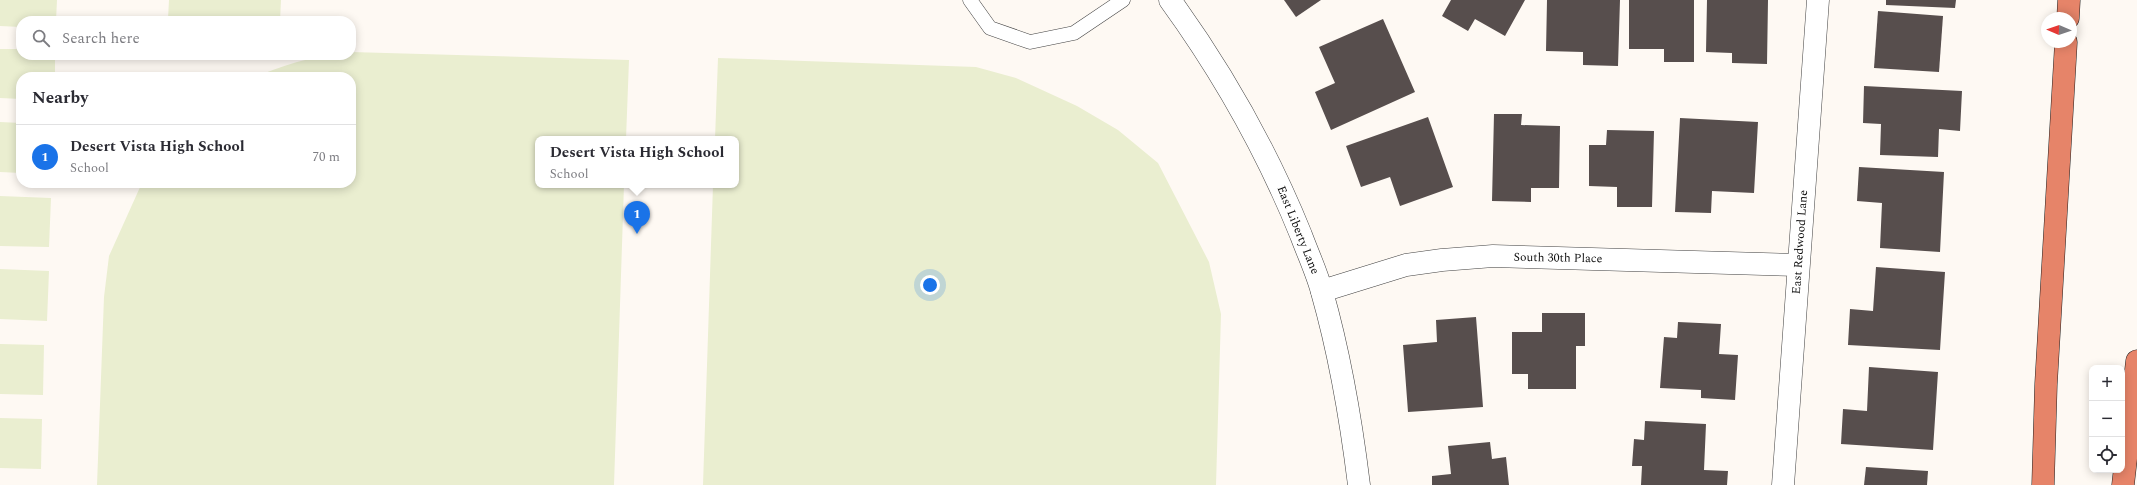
<!DOCTYPE html>
<meta charset="utf-8">
<style>
body{margin:0;font-family:Spectral,serif;background:#f7f7f7;color:#2b2b33}
.controls{position:absolute;right:12px;bottom:12px;display:grid;overflow:hidden;border-radius:8px;box-shadow:0 2px 10px #0003}
.controls button{width:36px;height:36px;display:grid;place-items:center;padding:0;border:0;border-bottom:1px solid #e1e1e2;background:#fff;color:#2b2b33;font:20px sans-serif}
.compass{position:absolute;left:2041px;top:12px;width:36px;height:36px;border-radius:50%;background:#fff;box-shadow:0 2px 10px #0003;rotate:272deg}
.you{position:absolute;left:930px;top:285px;width:14px;height:14px;margin:-10px;border:3px solid #fff;border-radius:50%;background:#1a73e8;box-shadow:0 0 0 6px #1a73e833}
.badge{display:grid;place-items:center;width:26px;height:26px;border-radius:50%;background:#1a73e8;color:#fff;font-size:13px;font-weight:700}
.pin{position:absolute;translate:-50% -33px;filter:drop-shadow(0 1px 2px #0008)}
.pin::after{content:'';position:absolute;top:21px;width:14px;height:12px;background:inherit;clip-path:polygon(0 0,100% 0,50% 100%)}
.popup{position:absolute;left:535px;top:136px;width:204px;height:52px;box-sizing:border-box;display:grid;place-content:center;border-radius:8px;background:#fff;filter:drop-shadow(0 1px 3px #0005);font-size:13px;white-space:nowrap;color:#7c7c81}
.popup b{font-size:15px;color:#2b2b33}
.popup::after{content:'';position:absolute;left:50%;top:100%;margin-left:-8px;border:8px solid transparent;border-top-color:#fff}
.list{margin:0;padding:0;list-style:none}
h2{display:flex;justify-content:space-between;align-items:center;height:52px;margin:0;padding:0 16px;font-size:17px}
h2 small{font-size:13px;font-weight:400;color:#7c7c81}
.list li{display:grid;grid-template-columns:26px 1fr auto;gap:12px;align-items:center;box-sizing:border-box;height:64px;padding:0 16px;border-top:1px solid #e1e1e2}
.list b{display:block;font-size:15px;white-space:nowrap}
.list p{margin:0;font-size:13px;white-space:nowrap;color:#7c7c81}
.list em{font-size:13px;font-style:normal;color:#7c7c81}
.icon{flex:none;width:22px;height:22px;fill:none;stroke:currentColor;stroke-width:2;stroke-linecap:round;stroke-linejoin:round}
.map{position:relative;flex:none;width:2137px;height:485px;overflow:hidden}
.search{position:absolute;background:#fff;box-shadow:0 2px 10px #0003;left:16px;top:16px;width:340px;height:44px;display:flex;align-items:center;gap:10px;box-sizing:border-box;padding:0 14px;border-radius:16px;color:#7c7c81;font-size:15px}
.panel{position:absolute;background:#fff;box-shadow:0 2px 10px #0003;left:16px;top:72px;width:340px;height:116px;border-radius:16px}
.map>svg:first-child{display:block}
</style>
<div class="map">
<svg width="2137" height="485" viewBox="0 0 2137 485">
<rect width="100%" height="100%" fill="#fef9f3"/>
<!-- pitch -->
<g fill="#eaeed0">
<polygon points="0,0 57,0 56,21 21,21 21,27 0,26"/>
<polygon points="169,0 281,0 280,21 168,19"/>
<polygon points="0,49 21,49 21,55 55,55 55,77 21,77 21,99 0,98"/>
<path d="M351 52 629 60 626 139H538V185H624L614 485H97L104 297 109 256 141 185 142 183H351V77H255C290 63 313 55 351 55Z"/>
<polygon points="718,58 976,67 1016,78 1077,106 1118,130 1158,163 1209,262 1221,314 1216,485 703,485 713,185 736,185 736,139 715,139"/>
<polygon points="0,122 21,123 21,173 0,172"/>
<polygon points="0,196 51,198 49,247 0,246"/>
<polygon points="0,269 49,271 47,321 0,319"/>
<polygon points="0,344 44,345 43,395 0,394"/>
<polygon points="0,418 42,419 41,469 0,468"/>
</g>
<!-- building -->
<g fill="#574e4d">
<polygon points="1284,0 1321,0 1296,17"/>
<polygon points="1451,0 1525,0 1505,36 1475,19 1468,31 1442,16"/>
<polygon points="1547,0 1620,0 1618,66 1583,65 1583,52 1546,51"/>
<polygon points="1629,0 1694,0 1694,62 1664,62 1664,49 1629,49"/>
<polygon points="1707,0 1768,0 1767,64 1732,63 1732,53 1706,52"/>
<polygon points="1886,0 1956,0 1955,8 1886,5"/>
<polygon points="1878,11 1943,16 1939,72 1874,68"/>
<polygon points="1383,19 1415,92 1331,130 1315,92 1335,83 1319,47"/>
<polygon points="1864,86 1962,91 1960,131 1939,129 1938,157 1880,155 1881,124 1863,123"/>
<polygon points="1494,114 1522,114 1521,125 1560,126 1559,188 1531,188 1531,202 1492,201"/>
<polygon points="1428,117 1453,187 1400,206 1390,177 1361,187 1346,146"/>
<polygon points="1680,118 1758,122 1754,193 1712,191 1711,213 1675,212"/>
<polygon points="1607,130 1654,131 1652,207 1617,207 1617,187 1589,186 1589,145 1606,145"/>
<polygon points="1859,167 1944,172 1940,252 1880,248 1882,203 1857,201"/>
<polygon points="1876,267 1945,272 1940,350 1848,345 1850,309 1873,311"/>
<polygon points="1542,313 1585,313 1585,346 1576,346 1576,389 1528,389 1528,374 1512,374 1512,332 1542,332"/>
<polygon points="1476,317 1483,407 1408,412 1403,345 1437,342 1436,320"/>
<polygon points="1678,322 1721,324 1719,354 1738,355 1735,400 1701,398 1701,390 1660,388 1664,337 1677,338"/>
<polygon points="1869,367 1938,372 1933,450 1841,444 1843,409 1867,411"/>
<polygon points="1645,421 1706,424 1704,470 1728,471 1727,485 1641,485 1642,466 1632,466 1634,439 1644,440"/>
<polygon points="1490,442 1492,459 1506,457 1509,485 1432,485 1432,476 1451,474 1448,446"/>
<polygon points="1866,467 1928,471 1927,485 1864,485"/>
</g>
<g fill="none" stroke-linecap="round" stroke-linejoin="round">
<!-- service casing -->
<g stroke="#424242" stroke-width="15">
<polyline id="service" points="970,0 990,28 1030,42 1074,33 1123,0"/>
</g>
<!-- minor casing -->
<g stroke="#424242" stroke-width="23">
<g id="minor">
<polyline points="1322,291 1406,265 1442,260 1493,256 1798,265"/>
<polyline points="1783,485 1818,0"/>
</g>
</g>
<!-- tertiary casing -->
<g stroke="#424242" stroke-width="23">
<path id="tertiary" d="M1170 0C1223 73 1267 151 1301 235 1308 254 1317 273 1322 292 1340 355 1351 420 1359 485"/>
</g>
<!-- motorway casing -->
<g stroke="#202020" stroke-width="23">
<g id="motorway">
<polyline points="2068,18 2069,0"/>
<polyline points="2043,485 2046,384 2066,42"/>
<polyline points="2123,485 2137,361"/>
</g>
</g>
<!-- service -->
<use href="#service" stroke="#fff" stroke-width="14"/>
<!-- minor -->
<use href="#minor" stroke="#fff" stroke-width="22"/>
<!-- tertiary -->
<use href="#tertiary" stroke="#fff" stroke-width="22"/>
<!-- motorway -->
<use href="#motorway" stroke="#e68469" stroke-width="22"/>
</g>
<g text-anchor="middle" dominant-baseline="central" stroke-width="4" stroke-linejoin="round" paint-order="stroke">
<!-- street labels -->
<g font-size="12" fill="#0f0f0f" stroke="#fff">
<text transform="translate(1298 230) rotate(68)">East Liberty Lane</text>
<text transform="translate(1800 242) rotate(-86)">East Redwood Lane</text>
<text transform="translate(1558 258) rotate(1)">South 30th Place</text>
</g>
</g>
</svg>
<div class="controls">
<button>+</button>
<button>−</button>
<button><svg class="icon" aria-label="locate" viewBox="0 0 24 24"><circle cx="12" cy="12" r="6"/><path d="M12 2v4M12 18v4M2 12h4M18 12h4"/></svg></button>
</div>
<svg class="compass" viewBox="-18 -18 36 36"><path d="M0-13l5 13h-10z" fill="#e53935"/><path d="M0 13l5-13h-10z" fill="#7c7c81"/></svg>
<div class="you"></div>
<div class="pin badge" style="left:637px;top:234px">1</div>
<div class="popup"><b>Desert Vista High School</b>School</div>
<div class="search"><svg class="icon" aria-label="search" viewBox="0 0 24 24"><circle cx="10" cy="10" r="6"/><path d="M15 15l6 6"/></svg>Search here</div>
<section class="panel">
<h2>Nearby<small></small></h2>
<ul class="list">
<li><span class="badge">1</span><div><b>Desert Vista High School</b><p>School</p></div><em>70 m</em></li>
</ul>
</section>
</div>
